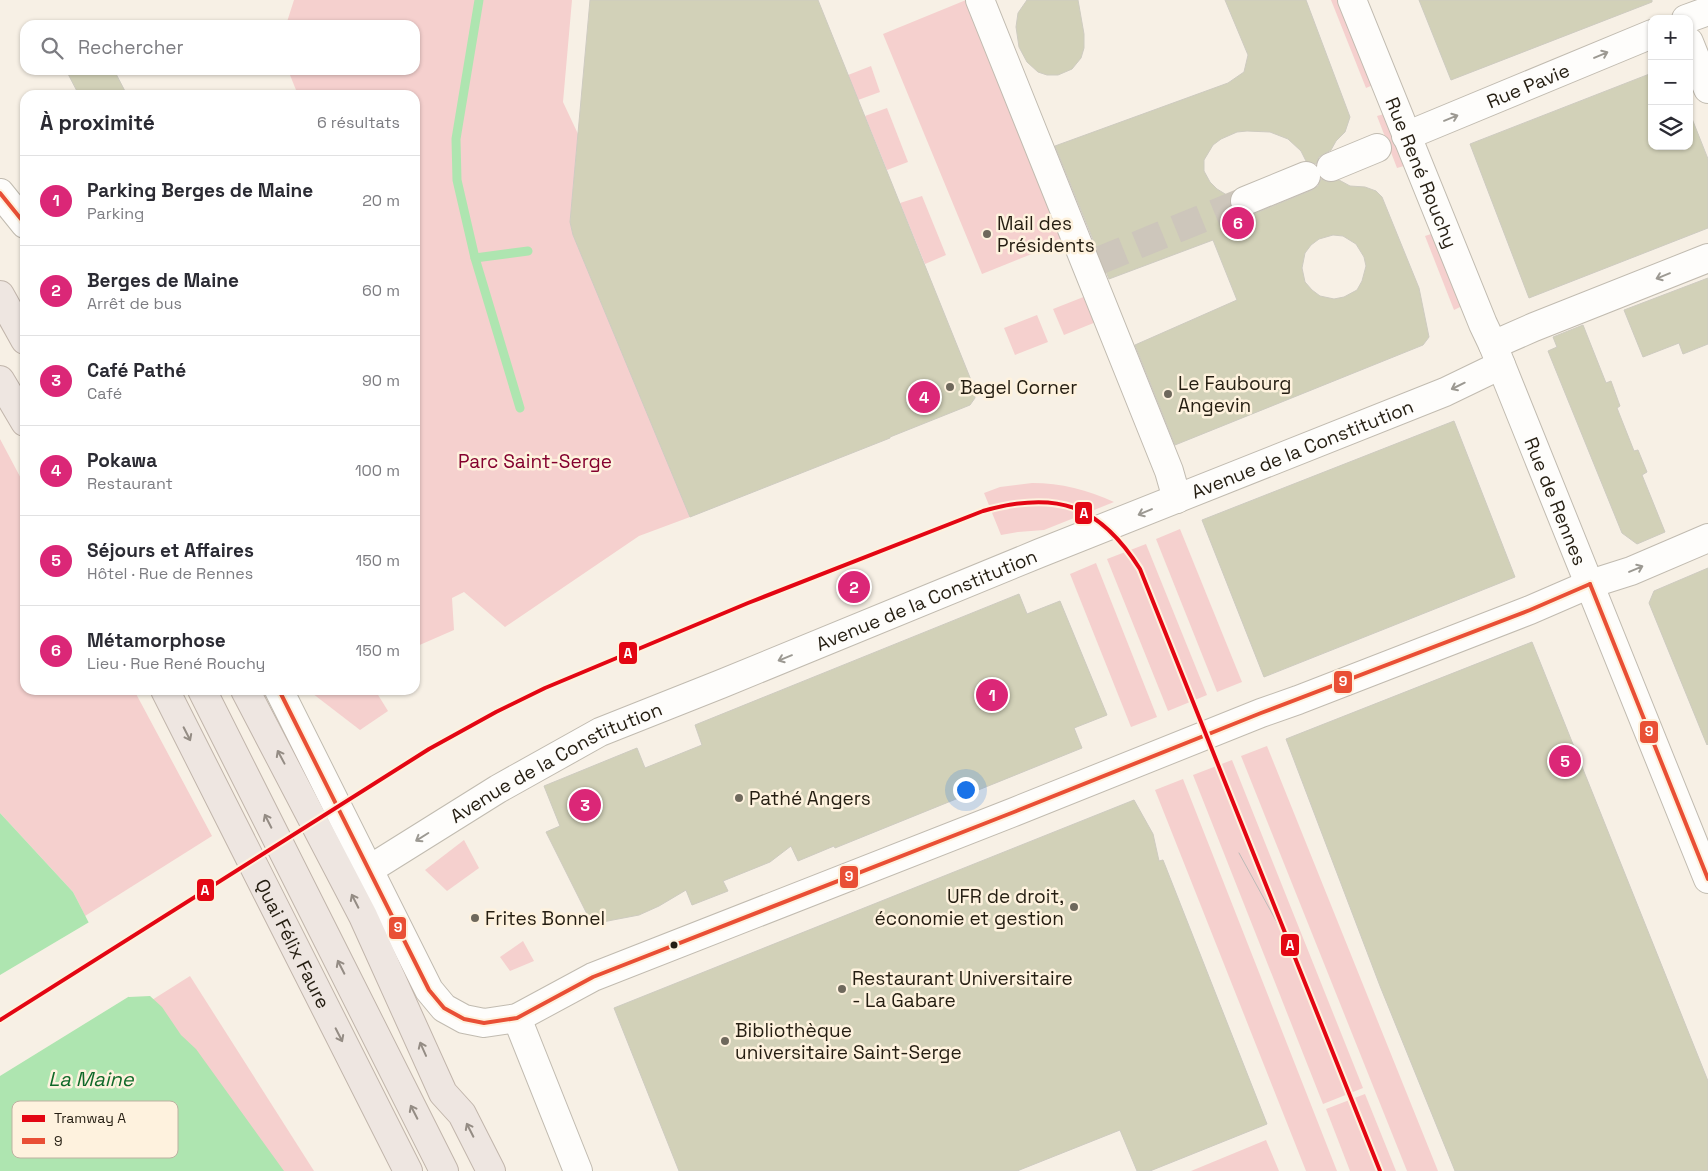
<!DOCTYPE html>
<html lang="fr">
<meta charset="utf-8">
<style>
body{margin:0;font-family:"Space Grotesk",sans-serif;background:#f7f7f7;color:#2b2b33}
.controls{position:absolute;right:15px;top:15px;display:grid;overflow:hidden;border-radius:10px;box-shadow:0 1px 4px #0004}
.controls button{width:45px;height:45px;display:grid;place-items:center;padding:0;border:0;border-bottom:1px solid #e1e1e2;background:#fff;color:#2b2b33;font:25px sans-serif}
.you{position:absolute;left:965px;top:789px;width:18px;height:18px;margin:-12px;border:4px solid #fff;border-radius:50%;background:#1a73e8;box-shadow:0 0 0 8px #1a73e833}
.badge{display:grid;place-items:center;width:32px;height:32px;border-radius:50%;background:#db2777;color:#fff;font-size:16px;font-weight:700}
.pin{position:absolute;translate:-50% -50%;border:2px solid #fff;box-shadow:0 1px 5px #0006}
.list{margin:0;padding:0;list-style:none}
h2{display:flex;justify-content:space-between;align-items:center;height:65px;margin:0;padding:0 20px;font-size:21px}
h2 small{font-size:16px;font-weight:400;color:#7c7c81}
.list li{display:grid;grid-template-columns:32px 1fr auto;gap:15px;align-items:center;box-sizing:border-box;height:90px;padding:0 20px;border-top:1px solid #e1e1e2}
.list b{display:block;font-size:19px;white-space:nowrap}
.list p{margin:0;font-size:16px;white-space:nowrap;color:#7c7c81}
.list em{font-size:16px;font-style:normal;color:#7c7c81}
.icon{flex:none;width:28px;height:28px;fill:none;stroke:currentColor;stroke-width:2;stroke-linecap:round;stroke-linejoin:round}
.map{position:relative;flex:none;width:1708px;height:1171px;overflow:hidden}
.search{position:absolute;background:#fff;box-shadow:0 1px 4px #0004;left:20px;top:20px;width:400px;height:55px;display:flex;align-items:center;gap:12px;box-sizing:border-box;padding:0 18px;border-radius:15px;color:#7c7c81;font-size:19px}
.panel{position:absolute;background:#fff;box-shadow:0 1px 4px #0004;left:20px;top:90px;width:400px;height:605px;border-radius:15px}
.map>svg:first-child{display:block}
</style>
<div class="map">
<svg width="1708" height="1171" viewBox="0 0 1708 1171">
<rect width="100%" height="100%" fill="#f7f0e5"/>
<!-- green -->
<g fill="#f5d0ce">
<polygon points="294,0 572,0 563,102 578,134 570,222 573,235 690,517 639,536 505,627 464,592 452,598 454,630 415,647 415,95 298,95 288,70 415,70 415,25 286,25"/>
<polygon points="966,0 969,0 1064,241 982,274 883,34"/>
<polygon points="1331,0 1340,0 1373,85 1366,88"/>
<polygon points="871,66 880,92 858,100 848,75"/>
<polygon points="887,108 908,162 887,170 865,116"/>
<polygon points="1384,114 1404,166 1397,168 1377,116"/>
<polygon points="922,196 946,255 925,264 900,203"/>
<polygon points="1434,233 1462,306 1454,310 1425,236"/>
<polygon points="1086,296 1096,322 1064,335 1053,309"/>
<polygon points="1037,315 1048,342 1015,355 1004,328"/>
<polygon points="0,439 25,486 25,690 134,690 212,836 85,916 73,892 0,813"/>
<path d="M1032 483C1061 483 1088 490 1114 502L1044 530 1018 532 1001 535 984 493 1000 487Z"/>
<polygon points="1180,529 1242,682 1217,692 1156,539"/>
<polygon points="1146,544 1207,695 1168,711 1107,559"/>
<polygon points="1096,563 1157,717 1131,727 1070,574"/>
<polygon points="308,690 375,690 388,711 360,730"/>
<polygon points="1267,746 1438,1171 1407,1171 1241,756"/>
<polygon points="1232,760 1363,1088 1323,1104 1193,775"/>
<polygon points="1183,779 1337,1171 1306,1171 1155,790"/>
<polygon points="464,840 479,868 447,891 425,870"/>
<polygon points="523,941 534,961 510,971 500,957"/>
<polygon points="190,976 314,1171 199,1171 95,1036"/>
<polygon points="1365,1094 1396,1171 1350,1171 1326,1109"/>
<polygon points="1266,1140 1279,1171 1191,1171"/>
</g>
<!-- water -->
<polygon fill="#aee5b0" points="0,813 73,892 125,993 129,997 150,996 162,1007 181,1035 196,1049 284,1171 0,1171"/>
<!-- pier -->
<polygon fill="#f7f0e5" points="91,921 127,991 129,994 133,994 0,1076 0,975"/>
<g fill="none" stroke-linecap="round" stroke-linejoin="round">
<!-- stream -->
<g stroke="#aee5b0" stroke-width="9">
<polyline points="479,0 456,139 457,180 475,258 520,408"/>
<polyline points="475,258 528,251"/>
</g>
</g>
<!-- building -->
<g fill="#d2d1b8" stroke="#cecbc0" fill-rule="evenodd">
<polygon points="590,0 818,0 973,385 975,398 970,405 890,437 890,438 690,517 573,235 570,222"/>
<polygon points="1027,0 1078,0 1084,34 1084,48 1081,58 1072,69 1058,75 1047,75 1038,72 1027,62 1019,47 1016,27 1018,13"/>
<path d="M1225 0H1306L1350 117 1345 132 1336 141 1331 150 1319 157 1316 164 1306 161 1301 151 1288 139 1270 132 1247 131 1237 132 1221 139 1213 145 1204 160V171L1210 182 1217 189 1230 197 1231 207 1236 214 1243 216 1251 215 1312 190 1318 186 1321 179 1329 182 1339 180 1350 186 1365 187 1376 191 1382 197 1419 288 1429 337 1423 345 1175 445 1135 345 1237 300 1213 240 1109 279 1055 146 1228 83 1244 72 1248 55ZM1333 235 1343 236 1356 244 1364 257 1366 266 1362 281 1357 290 1344 297 1334 299 1320 296 1312 290 1305 282 1302 268 1305 253 1311 245 1319 239Z"/>
<polygon points="1419,0 1652,0 1652,2 1451,80"/>
<polygon points="66,70 114,70 127,95 79,95"/>
<polygon points="1652,73 1652,146 1689,146 1689,111 1708,159 1708,228 1529,298 1470,144"/>
<polygon points="1708,278 1708,344 1683,354 1679,343 1643,357 1624,310"/>
<polygon points="1583,325 1606,383 1611,381 1620,406 1617,408 1634,451 1638,450 1647,472 1642,475 1665,532 1637,544 1622,533 1548,351 1557,347 1553,337"/>
<polygon points="1454,421 1515,577 1264,677 1202,520"/>
<polygon points="1708,568 1708,744 1707,745 1649,603 1654,591"/>
<polygon points="1019,594 1027,614 1060,601 1107,715 1074,728 1082,748 835,848 834,846 798,861 791,846 770,862 723,881 728,891 692,905 686,890 659,906 639,915 592,924 546,832 560,826 544,786 637,748 645,768 702,745 695,725"/>
<polygon points="1532,642 1708,1081 1708,1171 1455,1171 1380,986 1286,739"/>
<polygon points="1134,800 1153,834 1159,861 1163,860 1267,1124 1150,1171 1137,1171 1120,1130 1017,1171 679,1171 614,1008"/>
</g>
<g fill="none" stroke-linecap="round" stroke-linejoin="round">
<!-- minor-tunnel -->
<polyline stroke="#cdc6bb" stroke-width="28" stroke-dasharray="28 14" stroke-linecap="butt" points="1098,261 1245,201"/>
<!-- minor casing -->
<g stroke="#c1bbb0" stroke-width="30">
<g id="minor">
<polyline points="980,0 1169,471 1177,499"/>
<path id="s1" d="M1352 0 1483 324 1493 345 1708 879"/>
<polyline points="1686,19 1708,11"/>
<polyline points="1689,42 1708,89"/>
<path id="s2" d="M1406 136 1652 34"/>
<polyline points="1331,167 1377,148"/>
<polyline points="0,193 25,224"/>
<polyline points="1245,201 1306,176"/>
<polyline points="1493,345 1534,327 1708,258"/>
<polyline points="279,690 429,990 444,1008 464,1019 484,1023 517,1018 593,977 1014,812 1261,713 1298,700 1530,610 1590,584 1631,571 1708,538"/>
<path id="s3" d="M370 869 498 789 600 732 721 684 1040 553 1445 392 1501 365"/>
<polyline points="517,1018 578,1171"/>
</g>
</g>
<!-- highway casing -->
<g stroke="#c1b5ab" stroke-width="30">
<g id="highway">
<polyline points="0,295 25,340"/>
<polyline points="0,380 25,422"/>
<path id="s4" d="M165 690 408 1171"/>
<polyline points="202,690 444,1171"/>
<polyline points="245,690 363,916 443,1093 462,1114 491,1171"/>
</g>
</g>
<!-- minor -->
<use href="#minor" stroke="#fefdfb" stroke-width="28"/>
<!-- highway -->
<use href="#highway" stroke="#eee6e1" stroke-width="28"/>
<!-- tram -->
<polyline stroke="#bcbab7" stroke-width="1" points="1239,853 1291,948"/>
<!-- bus-1 casing -->
<g stroke="#fef2de" stroke-width="8">
<g id="bus-1">
<polyline points="0,193 25,224"/>
<polyline points="1590,584 1708,879"/>
<polyline points="279,690 429,990 444,1008 464,1019 484,1023 517,1018 593,977 1014,812 1261,713 1530,610 1590,584"/>
</g>
</g>
<!-- bus-1 -->
<use href="#bus-1" stroke="#e94f35" stroke-width="4"/>
<!-- tram-1 casing -->
<g stroke="#fef2de" stroke-width="8">
<path id="tram-1" d="M0 1020 429 749 496 712 545 688 748 603 983 511C1056 490 1099 504 1140 569L1380 1171"/>
</g>
<!-- tram-1 -->
<use href="#tram-1" stroke="#e30613" stroke-width="4"/>
</g>
<!-- one-way arrows -->
<defs><path id="oneway-shaft" d="M-6 0H5M1.5-3L5.5 0L1.5 3" fill="none" stroke-width="1.6" stroke-linecap="round" stroke-linejoin="round" transform="scale(1.25)"/></defs>
<g stroke="#9c9992">
<use href="#oneway-shaft" transform="translate(1601 55) rotate(-23)"/>
<use href="#oneway-shaft" transform="translate(1451 118) rotate(-22)"/>
<use href="#oneway-shaft" transform="translate(1663 276) rotate(158)"/>
<use href="#oneway-shaft" transform="translate(1458 386) rotate(154)"/>
<use href="#oneway-shaft" transform="translate(1145 512) rotate(157)"/>
<use href="#oneway-shaft" transform="translate(1636 569) rotate(-23)"/>
<use href="#oneway-shaft" transform="translate(785 658) rotate(158)"/>
<use href="#oneway-shaft" transform="translate(422 837) rotate(148)"/>
</g>
<g stroke="#948c84">
<use href="#oneway-shaft" transform="translate(187 734) rotate(63)"/>
<use href="#oneway-shaft" transform="translate(281 757) rotate(-118)"/>
<use href="#oneway-shaft" transform="translate(268 821) rotate(-117)"/>
<use href="#oneway-shaft" transform="translate(355 901) rotate(-117)"/>
<use href="#oneway-shaft" transform="translate(341 967) rotate(-117)"/>
<use href="#oneway-shaft" transform="translate(339 1035) rotate(63)"/>
<use href="#oneway-shaft" transform="translate(423 1049) rotate(-114)"/>
<use href="#oneway-shaft" transform="translate(414 1112) rotate(-117)"/>
<use href="#oneway-shaft" transform="translate(470 1130) rotate(-117)"/>
</g>
<!-- markers -->
<g fill="#6e685c" stroke="#fef2de" stroke-width="2">
<circle cx="987" cy="234" r="5"/>
<circle cx="950" cy="387" r="5"/>
<circle cx="1168" cy="394" r="5"/>
<circle cx="739" cy="798" r="5"/>
<circle cx="1074" cy="907" r="5"/>
<circle cx="475" cy="918" r="5"/>
<circle cx="842" cy="989" r="5"/>
<circle cx="725" cy="1041" r="5"/>
</g>
<circle fill="#251e12" stroke="#fef2de" stroke-width="2" cx="674" cy="945" r="4.5"/>
<g text-anchor="middle" dominant-baseline="central" stroke-width="5" stroke-linejoin="round" paint-order="stroke">
<!-- street labels -->
<g font-size="19" fill="#251e12" stroke="#fef2de">
<text stroke="none"><textPath href="#s2" startOffset="132">Rue Pavie</textPath></text>
<text stroke="none"><textPath href="#s1" startOffset="186">Rue René Rouchy</textPath></text>
<text stroke="none"><textPath href="#s3" startOffset="1025">Avenue de la Constitution</textPath></text>
<text stroke="none"><textPath href="#s1" startOffset="541">Rue de Rennes</textPath></text>
<text stroke="none"><textPath href="#s3" startOffset="620">Avenue de la Constitution</textPath></text>
<text stroke="none"><textPath href="#s3" startOffset="215">Avenue de la Constitution</textPath></text>
<text stroke="none"><textPath href="#s4" startOffset="284">Quai Félix Faure</textPath></text>
</g>
<!-- poi labels -->
<g font-size="19" fill="#251e12" stroke="#fef2de" text-anchor="start">
<text x="997" y="223">Mail des<tspan x="997" dy="22">Présidents</tspan></text>
<text x="1178" y="383">Le Faubourg<tspan x="1178" dy="22">Angevin</tspan></text>
<text x="960" y="387">Bagel Corner</text>
<text x="749" y="798">Pathé Angers</text>
<text x="1064" y="896" text-anchor="end">UFR de droit,<tspan x="1064" dy="22">économie et gestion</tspan></text>
<text x="485" y="918">Frites Bonnel</text>
<text x="852" y="978">Restaurant Universitaire<tspan x="852" dy="22">- La Gabare</tspan></text>
<text x="735" y="1030">Bibliothèque<tspan x="735" dy="22">universitaire Saint-Serge</tspan></text>
</g>
<!-- park labels -->
<g font-size="19" fill="#84002e" stroke="#fef2de">
<text x="535" y="461">Parc Saint-Serge</text>
</g>
<!-- water labels -->
<g font-size="20" font-style="italic" fill="#106929" stroke="#fef2de">
<text x="91" y="1079">La Maine</text>
</g>
</g>
<!-- legend -->
<rect x="12" y="1101" width="166" height="57" rx="8" fill="#fef2de" stroke="#bdb2a1" stroke-width="1"/>
<rect x="22" y="1115" width="23" height="7" fill="#e30613"/>
<rect x="22" y="1138" width="23" height="6" fill="#e94f35"/>
<g font-size="14" fill="#251e12">
<text x="54" y="1123">Tramway A</text>
<text x="54" y="1146">9</text>
</g>
<g stroke="#fef2de" stroke-width="2">
<rect x="1074" y="501" width="19" height="24" rx="5" fill="#e30613"/>
<rect x="618" y="641" width="20" height="24" rx="5" fill="#e30613"/>
<rect x="1333" y="670" width="20" height="24" rx="5" fill="#e94f35"/>
<rect x="1639" y="720" width="20" height="24" rx="5" fill="#e94f35"/>
<rect x="839" y="865" width="20" height="24" rx="5" fill="#e94f35"/>
<rect x="196" y="878" width="19" height="24" rx="5" fill="#e30613"/>
<rect x="388" y="916" width="19" height="24" rx="5" fill="#e94f35"/>
<rect x="1280" y="933" width="20" height="24" rx="5" fill="#e30613"/>
</g>
<g font-size="14" text-anchor="middle" font-weight="bold" fill="#fff">
<text x="1084" y="518">A</text>
<text x="628" y="658">A</text>
<text x="1343" y="686">9</text>
<text x="1649" y="736">9</text>
<text x="849" y="881">9</text>
<text x="205" y="895">A</text>
<text x="398" y="932">9</text>
<text x="1290" y="950">A</text>
</g>
</svg>
<div class="controls">
<button>+</button>
<button>−</button>
<button><svg class="icon" aria-label="layers" viewBox="0 0 24 24"><path d="M12 4l9 5-9 5-9-5zM3 14l9 5 9-5"/></svg></button>
</div>
<div class="you"></div>
<div class="pin badge" style="left:992px;top:695px">1</div>
<div class="pin badge" style="left:854px;top:587px">2</div>
<div class="pin badge" style="left:585px;top:805px">3</div>
<div class="pin badge" style="left:924px;top:397px">4</div>
<div class="pin badge" style="left:1565px;top:761px">5</div>
<div class="pin badge" style="left:1238px;top:223px">6</div>
<div class="search"><svg class="icon" aria-label="search" viewBox="0 0 24 24"><circle cx="10" cy="10" r="6"/><path d="M15 15l6 6"/></svg>Rechercher</div>
<section class="panel">
<h2>À proximité<small>6 résultats</small></h2>
<ul class="list">
<li><span class="badge">1</span><div><b>Parking Berges de Maine</b><p>Parking</p></div><em>20 m</em></li>
<li><span class="badge">2</span><div><b>Berges de Maine</b><p>Arrêt de bus</p></div><em>60 m</em></li>
<li><span class="badge">3</span><div><b>Café Pathé</b><p>Café</p></div><em>90 m</em></li>
<li><span class="badge">4</span><div><b>Pokawa</b><p>Restaurant</p></div><em>100 m</em></li>
<li><span class="badge">5</span><div><b>Séjours et Affaires</b><p>Hôtel · Rue de Rennes</p></div><em>150 m</em></li>
<li><span class="badge">6</span><div><b>Métamorphose</b><p>Lieu · Rue René Rouchy</p></div><em>150 m</em></li>
</ul>
</section>
</div>
